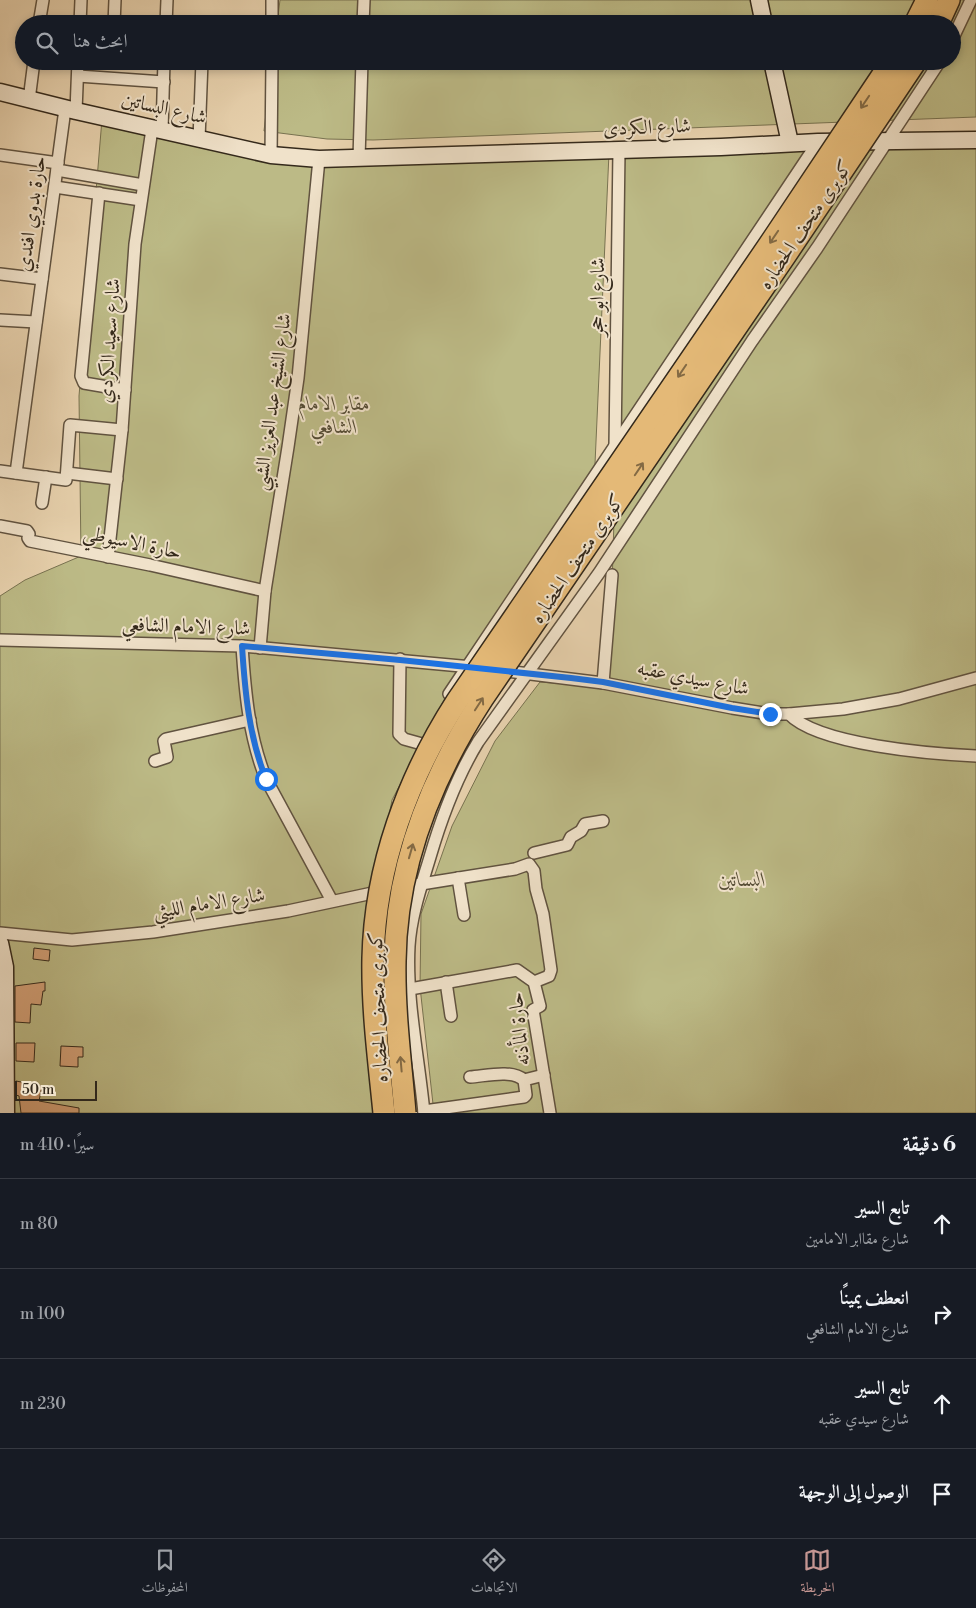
<!DOCTYPE html>
<html lang="ar">
<meta charset="utf-8">
<style>
body{margin:0;font-family:"Libre Bodoni",Amiri,serif;background:#20242c;color:#f1f3f6;direction:rtl}
.scale{position:absolute;left:15px;bottom:12px;width:82px;box-sizing:border-box;padding-left:5px;border:2px solid #34291b;border-top:0;font-size:14px;line-height:18px;white-space:nowrap;color:#34291b;-webkit-text-stroke:4px #f0e2ca;paint-order:stroke}
.stop{position:absolute;width:15px;height:15px;margin:-11px;border:4px solid #1a73e8;border-radius:50%;background:#fff}
.stop.end{background:#1a73e8;border-color:#fff;box-shadow:0 1px 5px #0008}
.list{margin:0;padding:0;list-style:none}
h2{display:flex;justify-content:space-between;align-items:center;height:65px;margin:0;padding:0 20px;font-size:21px}
h2 small{font-size:16px;font-weight:400;color:#9ea1a6}
.list li{display:grid;grid-template-columns:32px 1fr auto;gap:15px;align-items:center;box-sizing:border-box;height:90px;padding:0 20px;border-top:1px solid #363941}
.list b{display:block;font-size:19px;white-space:nowrap}
.list p{margin:0;font-size:16px;white-space:nowrap;color:#9ea1a6}
.list em{font-size:16px;font-style:normal;color:#9ea1a6}
.icon{flex:none;width:28px;height:28px;fill:none;stroke:currentColor;stroke-width:2;stroke-linecap:round;stroke-linejoin:round}
.map{position:relative;flex:none;width:976px;height:1113px;overflow:hidden;direction:ltr}
.search{position:absolute;background:#171b24;box-shadow:0 2px 8px #0003;left:15px;right:15px;top:15px;height:55px;display:flex;align-items:center;gap:12px;box-sizing:border-box;padding:0 18px;border-radius:28px;color:#9ea1a6;font-size:19px}
.sheet{height:425px;background:#171b24}
nav{display:flex;justify-content:space-around;align-items:center;box-sizing:border-box;height:70px;border-top:1px solid #363941;background:#171b24;font-size:14px;color:#9ea1a6}
nav a{display:grid;justify-items:center;gap:2px}
nav .on{color:#c59692}
.map>svg:first-child{display:block}
</style>
<div class="map">
<svg width="976" height="1113" viewBox="0 0 976 1113">
<rect width="100%" height="100%" fill="#e8d2ae"/>
<filter id="stains"><feTurbulence type="fractalNoise" baseFrequency=".004" numOctaves="4"/><feColorMatrix values="0 0 0 0 .2 0 0 0 0 .09 0 0 0 0 .02 0 0 0 .5 -.17"/></filter>
<radialGradient id="worn" r=".72"><stop offset=".6" stop-color="#630" stop-opacity="0"/><stop offset="1" stop-color="#630" stop-opacity=".3"/></radialGradient>
<!-- green -->
<g fill="#bcba86" stroke="#787250">
<polygon points="280,0 976,0 976,117 373,140 327,139 264,131 272,61 952,61 952,24 277,24"/>
<polygon points="102,119 277,158 609,153 594,486 497,631 467,656 392,800 377,878 377,1113 13,1113 0,938 0,596 25,580 81,556 79,396"/>
<polygon points="976,143 976,1113 434,1113 420,987 421,914 452,826 495,741 540,682 609,687 625,151"/>
</g>
<!-- building -->
<g fill="#d4a178" stroke="#34291b">
<polygon points="34,948 50,950 49,961 33,959"/>
<polygon points="45,982 45,991 43,991 41,1005 31,1004 30,1023 15,1022 15,986"/>
<polygon points="16,1043 35,1043 34,1062 16,1061"/>
<polygon points="61,1046 83,1047 83,1057 78,1057 78,1067 60,1066"/>
<polygon points="16,1081 42,1086 39,1101 79,1108 79,1113 21,1113 19,1096 16,1095"/>
</g>
<g fill="none" stroke-linecap="round" stroke-linejoin="round">
<!-- street casing -->
<g stroke="#615340" stroke-width="14">
<g id="street">
<polyline points="39,24 43,0"/>
<polyline points="80,24 81,0"/>
<polyline points="114,24 115,0"/>
<polyline points="166,24 167,0"/>
<polyline points="272,24 272,0"/>
<polyline points="363,24 364,0"/>
<polyline points="952,40 971,0"/>
<polyline points="78,76 164,82"/>
<polyline points="29,100 34,61"/>
<polyline points="76,111 78,61"/>
<polyline points="162,131 164,61"/>
<polyline points="199,139 202,61"/>
<polyline points="0,155 58,163"/>
<polyline points="271,155 272,61"/>
<polyline points="359,158 362,61"/>
<polyline points="57,170 143,185"/>
<polyline points="55,187 141,200"/>
<polyline points="99,193 81,376 84,383 125,390"/>
<polyline points="0,274 42,279"/>
<polyline points="0,320 36,322"/>
<polyline points="615,446 619,150"/>
<polyline points="0,471 66,480 70,425 122,430"/>
<polyline points="16,473 65,109"/>
<polyline points="67,473 117,479"/>
<polyline points="42,503 46,477"/>
<polyline points="0,526 27,531 29,534 28,538 30,541 150,565 265,591"/>
<polyline points="108,557 122,430 135,244 152,129"/>
<polyline points="0,640 242,646 472,667"/>
<path d="M242 646C245 692 249 737 266 779L332 901"/>
<polyline points="260,648 265,591 288,447 298,378 319,159"/>
<polyline points="400,659 399,734 404,739 422,744"/>
<polyline points="498,670 603,683 732,708 770,714 789,714 843,709 899,699 976,678"/>
<polyline points="603,683 612,575"/>
<polyline points="449,694 818,142"/>
<path d="M789 714C818 745 932 754 976 756"/>
<polyline points="155,761 167,757 164,741 166,739 250,720"/>
<polyline points="534,853 567,845 571,837 581,831 585,824 603,821"/>
<polyline points="458,878 464,915"/>
<polyline points="415,885 515,869 529,864 534,871 536,889 543,914 551,970 549,976 534,982"/>
<polyline points="0,933 72,940 153,932 288,911 382,891"/>
<polyline points="446,982 451,1016"/>
<polyline points="410,989 517,970 534,982 540,1006 533,1010 550,1113"/>
<path d="M470 1077C486 1076 511 1069 524 1080"/>
<polyline points="424,1111 524,1097 526,1095 524,1080 544,1075"/>
<path d="M424 1113C419 1059 406 1000 409 946 411 915 421 887 430 857 442 816 456 778 478 742L599 573 752 341 817 248 940 61"/>
</g>
</g>
<!-- secondary casing -->
<g stroke="#34291b" stroke-width="19">
<g id="secondary">
<polyline points="759,0 764,24"/>
<polyline points="772,61 790,143"/>
<polyline points="0,92 76,111 271,155 319,159 721,147 818,142 976,140"/>
<polyline points="0,943 5,967 6,1113"/>
</g>
</g>
<!-- highway casing -->
<g stroke="#34291b" stroke-width="24">
<g id="highway">
<polyline points="915,24 927,0"/>
<polyline points="938,24 949,0"/>
</g>
</g>
<!-- street -->
<use href="#street" stroke="#f0e2ca" stroke-width="11"/>
<!-- secondary -->
<use href="#secondary" stroke="#f0e2ca" stroke-width="16"/>
<!-- highway -->
<use href="#highway" stroke="#e4b977" stroke-width="21"/>
<!-- highway-bridge casing -->
<g stroke="#34291b" stroke-width="24" stroke-linecap="butt">
<g id="highway-bridge">
<path d="M384 1113C379 1062 372 1009 373 958 375 866 408 777 457 701L769 245 892 61"/>
<path d="M405 1113C401 1063 394 1012 395 961 396 865 431 778 483 698L785 256 916 61"/>
</g>
</g>
<!-- highway-bridge -->
<use href="#highway-bridge" stroke="#e4b977" stroke-width="21"/>
</g>
<!-- one-way arrows -->
<defs><path id="oneway-shaft" d="M-6 0H5M1.5-3L5.5 0L1.5 3" fill="none" stroke-width="1.6" stroke-linecap="round" stroke-linejoin="round" transform="scale(1.25)"/></defs>
<g stroke="#836a44">
<use href="#oneway-shaft" transform="translate(865 102) rotate(124)"/>
<use href="#oneway-shaft" transform="translate(774 237) rotate(124)"/>
<use href="#oneway-shaft" transform="translate(682 371) rotate(124)"/>
<use href="#oneway-shaft" transform="translate(639 469) rotate(-56)"/>
<use href="#oneway-shaft" transform="translate(479 704) rotate(-57)"/>
<use href="#oneway-shaft" transform="translate(411 851) rotate(-74)"/>
<use href="#oneway-shaft" transform="translate(401 1064) rotate(-95)"/>
</g>
<g fill="none" stroke-linecap="round" stroke-linejoin="round">
<!-- route -->
<path stroke="#1a73e8" stroke-width="6" d="M266 779C249 737 245 692 242 646L400 660 571 678 603 682 732 708 770 714"/>
</g>
<g text-anchor="middle" dominant-baseline="central" stroke-width="4" stroke-linejoin="round" paint-order="stroke">
<!-- street labels -->
<g font-size="20" fill="#34291b" stroke="#f0e2ca">
<text transform="translate(164 109) rotate(13)">شارع البساتين</text>
<text transform="translate(647 128) rotate(-2)">شارع الكردى</text>
<text transform="translate(32 214) rotate(-82)">حارة بدوي افندي</text>
<text transform="translate(806 225) rotate(-56)">كوبرى متحف الحضاره</text>
<text transform="translate(598 297) rotate(-89)">شارع ابو حجر</text>
<text transform="translate(110 341) rotate(-86)">شارع سعيد الكردي</text>
<text transform="translate(273 402) rotate(-82)">شارع الشيخ عبد العزيز الشبي</text>
<text transform="translate(132 543) rotate(12)">حارة الاسيوطي</text>
<text transform="translate(578 559) rotate(-56)">كوبرى متحف الحضاره</text>
<text transform="translate(186 627) rotate(2)">شارع الامام الشافعي</text>
<text transform="translate(693 679) rotate(11)">شارع سيدي عقبه</text>
<text transform="translate(209 904) rotate(-9)">شارع الامام الليثي</text>
<text transform="translate(379 1007) rotate(-92)">كوبرى متحف الحضاره</text>
<text transform="translate(520 1029) rotate(-96)">حارة المأذنه</text>
</g>
<!-- park labels -->
<g font-size="20" font-style="italic" fill="#564d36" stroke="#f0e2ca">
<text x="334" y="404">مقابر الامام<tspan x="334" dy="23">الشافعي</tspan></text>
<text x="742" y="880">البساتين</text>
</g>
</g>
<rect width="100%" height="100%" filter="url(#stains)"/>
<rect width="100%" height="100%" fill="url(#worn)"/>
</svg>
<div class="scale">50 m</div>
<div class="stop" style="left:266px;top:779px"></div>
<div class="stop end" style="left:770px;top:714px"></div>
<div class="search"><svg class="icon" aria-label="search" viewBox="0 0 24 24"><circle cx="10" cy="10" r="6"/><path d="M15 15l6 6"/></svg>ابحث هنا</div>
</div>
<section class="sheet">
<h2>6 دقيقة<small>سيرًا · 410 m</small></h2>
<ul class="list">
<li><svg class="icon" aria-label="ahead" viewBox="0 0 24 24"><path d="M12 20V5M6 11l6-6 6 6"/></svg><div><b>تابع السير</b><p>شارع مقاابر الامامين</p></div><em>80 m</em></li>
<li><svg class="icon" aria-label="right" viewBox="0 0 24 24"><path d="M7 20v-9h11M14 6l5 5-5 5"/></svg><div><b>انعطف يمينًا</b><p>شارع الامام الشافعي</p></div><em>100 m</em></li>
<li><svg class="icon" aria-label="ahead" viewBox="0 0 24 24"><path d="M12 20V5M6 11l6-6 6 6"/></svg><div><b>تابع السير</b><p>شارع سيدي عقبه</p></div><em>230 m</em></li>
<li><svg class="icon" aria-label="arrive" viewBox="0 0 24 24"><path d="M6 21V4h12l-3 4 3 4H6"/></svg><div><b>الوصول إلى الوجهة</b></div></li>
</ul>
</section>
<nav>
<a class="on"><svg class="icon" aria-label="map" viewBox="0 0 24 24"><path d="M3 6l6-2 6 2 6-2v14l-6 2-6-2-6 2zM9 4v14M15 6v14"/></svg>الخريطة</a>
<a><svg class="icon" aria-label="directions" viewBox="0 0 24 24"><path d="M12 3l9 9-9 9-9-9zM9 14v-3h6M13 9l2 2-2 2"/></svg>الاتجاهات</a>
<a><svg class="icon" aria-label="saved" viewBox="0 0 24 24"><path d="M7 4h10v16l-5-4-5 4z"/></svg>المحفوظات</a>
</nav>
